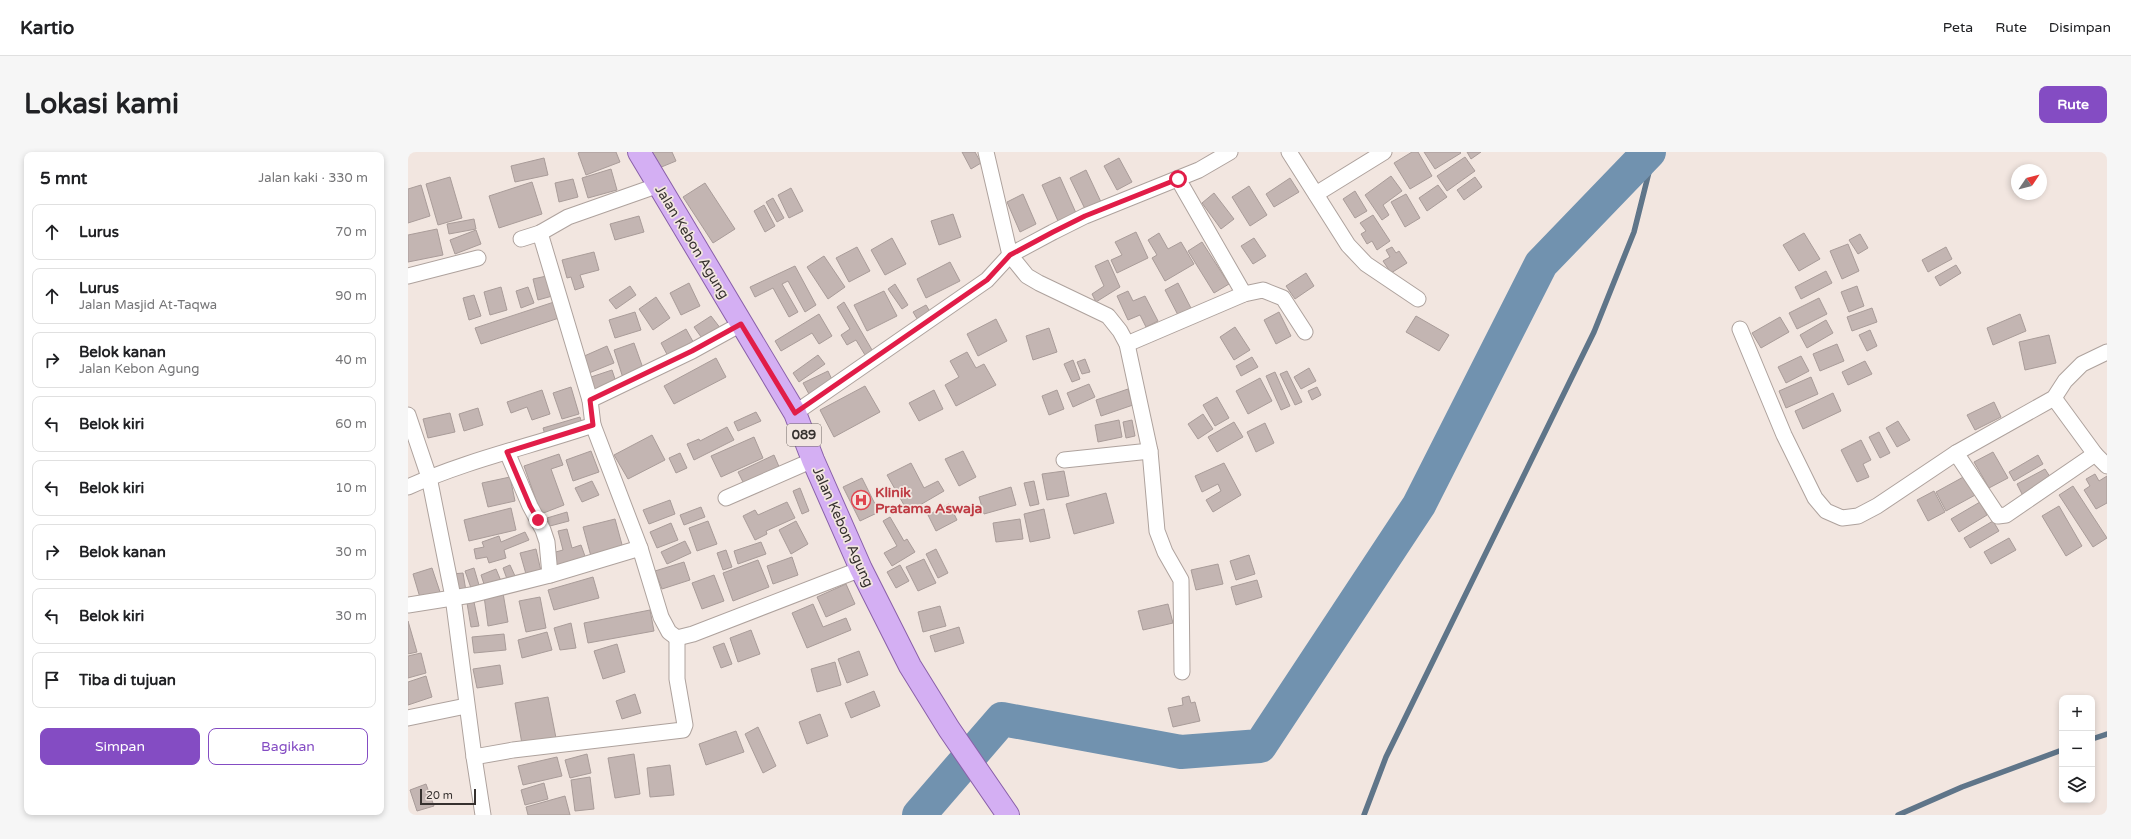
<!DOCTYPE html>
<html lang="id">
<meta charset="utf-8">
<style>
body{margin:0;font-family:"Varela Round",sans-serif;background:#f6f6f6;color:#202124}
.controls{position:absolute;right:12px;bottom:12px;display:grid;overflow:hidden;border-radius:8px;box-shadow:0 2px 6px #0003}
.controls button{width:36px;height:36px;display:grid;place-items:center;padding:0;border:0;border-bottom:1px solid #e0e0e0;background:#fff;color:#202124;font:20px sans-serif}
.compass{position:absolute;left:1603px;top:12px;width:36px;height:36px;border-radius:50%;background:#fff;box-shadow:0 2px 6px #0003;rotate:55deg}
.scale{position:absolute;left:12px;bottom:10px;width:56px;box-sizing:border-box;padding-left:4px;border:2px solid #36312f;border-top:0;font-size:11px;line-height:14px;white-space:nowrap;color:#36312f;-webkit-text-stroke:3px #f2e6e0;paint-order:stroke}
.stop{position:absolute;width:12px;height:12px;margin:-9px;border:3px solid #e11d48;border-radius:50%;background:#fff}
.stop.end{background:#e11d48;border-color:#fff;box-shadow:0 1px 4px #0008}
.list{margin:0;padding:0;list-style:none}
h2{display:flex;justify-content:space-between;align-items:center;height:52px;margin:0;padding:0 16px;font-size:17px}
h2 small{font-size:13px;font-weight:400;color:#757577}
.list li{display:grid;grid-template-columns:26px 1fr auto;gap:12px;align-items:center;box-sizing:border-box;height:56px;margin:0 8px 8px;padding:0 8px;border:1px solid #e0e0e0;border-radius:8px}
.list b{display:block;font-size:15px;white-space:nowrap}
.list p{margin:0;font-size:13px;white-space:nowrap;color:#757577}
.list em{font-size:13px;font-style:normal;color:#757577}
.actions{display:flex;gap:8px;padding:12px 16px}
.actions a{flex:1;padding:9px 0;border:1px solid #844cc3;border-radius:8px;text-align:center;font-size:14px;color:#844cc3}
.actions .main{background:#844cc3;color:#fff}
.icon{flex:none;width:22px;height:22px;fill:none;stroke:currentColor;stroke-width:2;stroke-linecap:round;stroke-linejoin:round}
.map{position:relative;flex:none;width:1699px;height:663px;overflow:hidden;border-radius:8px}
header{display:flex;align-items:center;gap:24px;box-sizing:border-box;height:56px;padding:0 20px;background:#fff;border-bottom:1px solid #e0e0e0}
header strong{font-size:19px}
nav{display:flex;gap:22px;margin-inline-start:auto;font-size:14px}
.intro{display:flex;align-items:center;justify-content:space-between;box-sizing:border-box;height:96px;padding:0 24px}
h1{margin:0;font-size:28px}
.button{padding:10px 18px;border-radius:8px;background:#844cc3;color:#fff;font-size:14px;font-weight:700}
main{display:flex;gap:24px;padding:0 24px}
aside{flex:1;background:#fff;border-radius:8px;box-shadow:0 2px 6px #0003}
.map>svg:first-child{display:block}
</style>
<header>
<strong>Kartio</strong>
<nav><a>Peta</a><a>Rute</a><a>Disimpan</a></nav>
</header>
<div class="intro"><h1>Lokasi kami</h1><a class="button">Rute</a></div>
<main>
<aside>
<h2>5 mnt<small>Jalan kaki · 330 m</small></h2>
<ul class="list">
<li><svg class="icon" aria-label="ahead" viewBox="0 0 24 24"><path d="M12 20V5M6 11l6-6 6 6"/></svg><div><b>Lurus</b></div><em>70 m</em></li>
<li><svg class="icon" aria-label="ahead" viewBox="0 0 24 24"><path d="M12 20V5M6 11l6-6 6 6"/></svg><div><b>Lurus</b><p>Jalan Masjid At-Taqwa</p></div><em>90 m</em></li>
<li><svg class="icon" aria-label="right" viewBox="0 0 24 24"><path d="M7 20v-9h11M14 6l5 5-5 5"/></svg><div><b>Belok kanan</b><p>Jalan Kebon Agung</p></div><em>40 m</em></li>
<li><svg class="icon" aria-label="left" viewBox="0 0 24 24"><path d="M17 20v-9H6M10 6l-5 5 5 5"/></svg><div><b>Belok kiri</b></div><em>60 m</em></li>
<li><svg class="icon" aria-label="left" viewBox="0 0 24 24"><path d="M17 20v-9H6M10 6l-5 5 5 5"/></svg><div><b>Belok kiri</b></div><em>10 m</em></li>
<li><svg class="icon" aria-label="right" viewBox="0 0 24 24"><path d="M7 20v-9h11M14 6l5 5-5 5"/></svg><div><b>Belok kanan</b></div><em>30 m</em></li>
<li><svg class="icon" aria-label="left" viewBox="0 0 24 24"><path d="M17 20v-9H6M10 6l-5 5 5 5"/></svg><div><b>Belok kiri</b></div><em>30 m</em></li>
<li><svg class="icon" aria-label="arrive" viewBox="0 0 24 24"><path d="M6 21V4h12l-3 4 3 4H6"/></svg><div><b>Tiba di tujuan</b></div></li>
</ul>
<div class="actions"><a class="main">Simpan</a><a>Bagikan</a></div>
</aside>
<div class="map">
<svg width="1699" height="663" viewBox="0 0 1699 663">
<rect width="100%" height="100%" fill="#f2e6e0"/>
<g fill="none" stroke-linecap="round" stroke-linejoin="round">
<!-- stream -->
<g stroke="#5f7589" stroke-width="5.5">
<polyline points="1684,587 1699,582"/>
<polyline points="956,663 978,605 1186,180 1226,80 1246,0"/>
<polyline points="1490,663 1554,635 1654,598"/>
</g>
<!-- river -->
<polyline stroke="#7192af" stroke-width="34" points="511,663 594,567 773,600 852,594 1011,353 1133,112 1241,0"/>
</g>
<!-- building -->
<g fill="#c3b5b2" stroke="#a99c99">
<polygon points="172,0 208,0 212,10 178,23 170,1"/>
<polygon points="244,0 264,0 268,9 251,16"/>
<polygon points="554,0 567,0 573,11 563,17"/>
<polygon points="1004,0 1010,0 1024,24 1002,37 986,11"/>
<polygon points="1016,0 1052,0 1053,1 1027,17"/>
<polygon points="1059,0 1073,0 1063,7"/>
<polygon points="1057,5 1067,19 1039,39 1029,24"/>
<polygon points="136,6 140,23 107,30 103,14"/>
<polygon points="711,6 724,30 709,38 696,14"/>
<polygon points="203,17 209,38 180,46 174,26"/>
<polygon points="678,18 693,50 677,57 662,26"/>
<polygon points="983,24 994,39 975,53 981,63 974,68 957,43"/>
<polygon points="42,25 54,66 30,73 18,32"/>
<polygon points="652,25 668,61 650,69 634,33"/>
<polygon points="1067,25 1074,35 1056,48 1049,38"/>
<polygon points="882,26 891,40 866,55 858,42"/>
<polygon points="165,27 170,45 151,50 147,31"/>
<polygon points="124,30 134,62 91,76 81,44"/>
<polygon points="297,31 327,77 305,91 275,45"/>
<polygon points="13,33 22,64 0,71 0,37"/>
<polygon points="1030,33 1039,45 1019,59 1011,46"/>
<polygon points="841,34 859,63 842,74 824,45"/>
<polygon points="383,36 395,59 381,66 370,43"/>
<polygon points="947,39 959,59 947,66 935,47"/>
<polygon points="806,41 826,67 813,77 794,51"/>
<polygon points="615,42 628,72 612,80 599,50"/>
<polygon points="998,42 1012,66 997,75 983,50"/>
<polygon points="365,46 376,66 369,70 358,50"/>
<polygon points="356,53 367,74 357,80 346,59"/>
<polygon points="545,62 553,85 531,93 523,69"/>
<polygon points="965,63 982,89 969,98 964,89 959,92 953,82 958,79 952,71"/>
<polygon points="231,64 236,80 207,88 202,72"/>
<polygon points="66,67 68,77 41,82 39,72"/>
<polygon points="29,77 35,103 0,110 0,83"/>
<polygon points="68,78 73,92 47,102 42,88"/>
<polygon points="728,80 740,106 709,121 703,108 714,103 707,90"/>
<polygon points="751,81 760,97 773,90 786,112 757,129 744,106 749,103 740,88"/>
<polygon points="1396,81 1412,107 1391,119 1375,93"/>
<polygon points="1452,82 1460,96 1450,102 1441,88"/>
<polygon points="484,86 498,112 477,123 463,98"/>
<polygon points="846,86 858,104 845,112 833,94"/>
<polygon points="794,90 821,132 806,141 780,99"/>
<polygon points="1440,92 1451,119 1434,127 1422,99"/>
<polygon points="449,95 462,119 441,130 428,106"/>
<polygon points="984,95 988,101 991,99 999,111 983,121 975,109 982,105 978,98"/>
<polygon points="1538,95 1544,107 1520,120 1514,108"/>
<polygon points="186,100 191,118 172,123 176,135 167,138 163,125 159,126 154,108"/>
<polygon points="416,104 437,135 420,147 399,115"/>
<polygon points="700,108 712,135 688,150 684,142 696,134 687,114"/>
<polygon points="542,110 552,129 518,146 509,127"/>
<polygon points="1548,113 1553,121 1532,134 1527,125"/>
<polygon points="387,114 408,153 397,160 380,129 374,132 390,160 381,165 365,136 347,145 342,135"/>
<polygon points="1418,119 1424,131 1393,147 1387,135"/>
<polygon points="898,121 906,134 887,147 878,134"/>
<polygon points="143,123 148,143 130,148 125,127"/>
<polygon points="281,131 292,154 273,163 262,141"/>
<polygon points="770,131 784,158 771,165 757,138"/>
<polygon points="487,132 500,153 494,157 480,137"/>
<polygon points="222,134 228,143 208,157 201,148"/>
<polygon points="1449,134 1456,154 1441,160 1433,140"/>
<polygon points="93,135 99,158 82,163 76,140"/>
<polygon points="120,135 126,151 113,156 108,139"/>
<polygon points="476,139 489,164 459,179 446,153"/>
<polygon points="720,139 725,149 737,144 750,169 738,175 732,163 720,168 709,144"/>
<polygon points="66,143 73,164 61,168 55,146"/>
<polygon points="248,145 262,166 245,178 231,157"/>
<polygon points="1411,146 1419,162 1389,177 1381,161"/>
<polygon points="149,149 154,165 73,192 67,176"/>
<polygon points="436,150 467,203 460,208 448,188 439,193 433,183 442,177 429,155"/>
<polygon points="518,153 524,163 511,170 505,160"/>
<polygon points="1464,156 1469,170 1444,179 1439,165"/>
<polygon points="227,160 233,178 207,186 201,168"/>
<polygon points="871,160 883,184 868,192 856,168"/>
<polygon points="411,162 424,184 411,192 404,181 373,199 367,189"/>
<polygon points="1612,162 1618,179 1585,193 1579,176"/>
<polygon points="303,164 313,177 296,189 286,175"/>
<polygon points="1008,164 1041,183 1031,199 998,180"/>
<polygon points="1372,165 1381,180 1353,196 1344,181"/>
<polygon points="588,167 599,189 570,204 559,182"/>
<polygon points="1418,168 1425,181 1399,196 1392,183"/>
<polygon points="827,175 842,198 826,208 812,185"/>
<polygon points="641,176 649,200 625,208 618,184"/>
<polygon points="278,177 288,195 262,208 253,191"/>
<polygon points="1462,178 1469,194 1459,199 1451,183"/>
<polygon points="1641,183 1648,211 1617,218 1611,190"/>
<polygon points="226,191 236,219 215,226 206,198"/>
<polygon points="1429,192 1436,209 1412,219 1405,202"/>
<polygon points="199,194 206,211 181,221 174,205"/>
<polygon points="559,200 568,216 576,212 588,233 548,254 537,233 551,225 542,209"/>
<polygon points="410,203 417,212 391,230 385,221"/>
<polygon points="1393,204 1401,219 1378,231 1370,215"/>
<polygon points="844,205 850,215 833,224 828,214"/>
<polygon points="308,206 318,225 266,252 256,234"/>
<polygon points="677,207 682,220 674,222 669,210"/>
<polygon points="665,208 672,227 664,230 656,212"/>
<polygon points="1457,209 1464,222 1440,233 1434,220"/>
<polygon points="901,216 908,229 893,237 886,225"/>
<polygon points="204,218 208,230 184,238 180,226"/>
<polygon points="420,219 426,232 402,244 395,231"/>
<polygon points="879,219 894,250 887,253 872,222"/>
<polygon points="867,220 882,254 873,258 858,224"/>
<polygon points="1403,225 1410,242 1378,256 1371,239"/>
<polygon points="852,226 864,249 840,262 828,239"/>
<polygon points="681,232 687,245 665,255 659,241"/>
<polygon points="457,234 472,260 426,285 412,258"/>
<polygon points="163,235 171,262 154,267 145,241"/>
<polygon points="909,235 913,243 904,248 900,239"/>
<polygon points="720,237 725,253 693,264 688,248"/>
<polygon points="134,238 142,262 124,268 119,255 103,261 99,250"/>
<polygon points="526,238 535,257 511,269 501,251"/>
<polygon points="649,238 656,257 641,263 634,244"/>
<polygon points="1425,241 1433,259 1395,277 1387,259"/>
<polygon points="809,245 821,266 807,274 795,253"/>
<polygon points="1586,250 1593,265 1567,278 1559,263"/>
<polygon points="70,256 75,273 56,279 51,262"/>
<polygon points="348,260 353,269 330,279 326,270"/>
<polygon points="42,261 47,280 20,286 15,267"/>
<polygon points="795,262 805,277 790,287 780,272"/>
<polygon points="172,265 175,275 138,286 135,276"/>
<polygon points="711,268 714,285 690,290 687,273"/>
<polygon points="724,268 727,284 718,286 715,270"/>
<polygon points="1490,269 1502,288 1489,295 1478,276"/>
<polygon points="826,270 835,285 809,300 800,285"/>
<polygon points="857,271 866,291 848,300 839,280"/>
<polygon points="319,275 326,288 286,308 279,292 291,287 292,289"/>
<polygon points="1471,280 1482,301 1472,306 1461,285"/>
<polygon points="244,283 257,308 220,327 206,303"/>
<polygon points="346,285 355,306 313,325 303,304"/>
<polygon points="1453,288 1463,308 1455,312 1461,325 1449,330 1433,298"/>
<polygon points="183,299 191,320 165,329 158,308"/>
<polygon points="555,299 568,325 551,334 537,307"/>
<polygon points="1585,300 1600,326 1581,336 1566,310"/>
<polygon points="272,301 279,316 268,321 261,306"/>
<polygon points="151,302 155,313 143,317 156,353 133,362 116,314"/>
<polygon points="366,303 372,317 337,334 330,320"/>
<polygon points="1630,303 1635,312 1606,329 1601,320"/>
<polygon points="503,311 516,336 530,329 536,339 500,360 479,323"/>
<polygon points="816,311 833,343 805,360 798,348 813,339 810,332 794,340 787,324"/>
<polygon points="1637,317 1644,328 1615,344 1609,332"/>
<polygon points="656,319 661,344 639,348 634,322"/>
<polygon points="1687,322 1691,329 1699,324 1699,351 1688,357 1676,338 1682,334 1678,327"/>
<polygon points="1559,323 1569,342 1538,359 1528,340"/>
<polygon points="102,325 107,349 80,355 74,331"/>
<polygon points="454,326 471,360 452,369 435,335"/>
<polygon points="184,329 191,343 174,350 167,336"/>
<polygon points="626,329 631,352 622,354 616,331"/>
<polygon points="1665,334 1699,386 1685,395 1651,343"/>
<polygon points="603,335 608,353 576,362 571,345"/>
<polygon points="392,336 401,359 394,362 385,339"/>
<polygon points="1526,339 1537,360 1520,369 1509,348"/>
<polygon points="698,341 706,371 666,382 658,352"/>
<polygon points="262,348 267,362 241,372 235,358"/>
<polygon points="379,350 387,366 358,379 359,382 347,388 335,364 347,358 350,363"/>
<polygon points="1572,350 1579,363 1551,380 1543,367"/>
<polygon points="541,352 549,368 528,379 520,363"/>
<polygon points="1651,354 1674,394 1658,404 1634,364"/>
<polygon points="293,355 297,365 276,373 272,363"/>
<polygon points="103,356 108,378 61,389 56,368"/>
<polygon points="636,357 642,386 622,390 616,362"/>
<polygon points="159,360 161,369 142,374 139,366"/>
<polygon points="482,365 496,389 499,387 507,400 484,414 476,401 489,394 475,369"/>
<polygon points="207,367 216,400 184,408 175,375"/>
<polygon points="612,367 615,387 588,390 585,371"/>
<polygon points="300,369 309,392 289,399 281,376"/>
<polygon points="388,369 400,392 383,402 371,378"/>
<polygon points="1585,369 1591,379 1562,396 1556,386"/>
<polygon points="263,371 270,388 249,396 242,380"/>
<polygon points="159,377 164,396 173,393 178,407 148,416 144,401 155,398 150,379"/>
<polygon points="117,380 121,388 96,398 98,406 81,411 79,405 68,407 66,397 76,395 74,390 91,384 93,390"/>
<polygon points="1601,386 1608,398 1583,412 1576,400"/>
<polygon points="277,389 283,401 259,412 253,400"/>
<polygon points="353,390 358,402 330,412 326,399"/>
<polygon points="128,397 133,419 118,422 112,401"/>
<polygon points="528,397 540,421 530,426 518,402"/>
<polygon points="318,398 324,415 315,418 309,401"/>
<polygon points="841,403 847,422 828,428 822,409"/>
<polygon points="384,405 390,423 365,432 359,414"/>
<polygon points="516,407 528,431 510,439 498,415"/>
<polygon points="350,408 361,435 325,449 315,421"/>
<polygon points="276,410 282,428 254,437 247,419"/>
<polygon points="810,412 815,432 788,438 783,418"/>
<polygon points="102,413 107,424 99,427 95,416"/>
<polygon points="492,413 501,429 488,436 479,420"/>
<polygon points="24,416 33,443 13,449 5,422"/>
<polygon points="66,416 71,433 63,436 57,419"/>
<polygon points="88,417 93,429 77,435 73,423"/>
<polygon points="55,421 58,439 47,440 44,422"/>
<polygon points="306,423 316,449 294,457 284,431"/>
<polygon points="185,425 191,446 146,458 140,438"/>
<polygon points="849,428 854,445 828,453 823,435"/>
<polygon points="438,432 447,452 418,465 409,445"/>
<polygon points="95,441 100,470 80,474 76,444"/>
<polygon points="132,445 138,476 118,480 111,449"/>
<polygon points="66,450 71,474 63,475 59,451"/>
<polygon points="405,452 415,475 438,466 443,478 399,496 384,461"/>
<polygon points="760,452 765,471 735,478 730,459"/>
<polygon points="532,454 538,474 515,480 510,460"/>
<polygon points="242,458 246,479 180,491 176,471"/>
<polygon points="0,469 9,500 0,502"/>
<polygon points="163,471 168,496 152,498 146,476"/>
<polygon points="551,475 556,491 527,500 522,484"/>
<polygon points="343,478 352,502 330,510 322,486"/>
<polygon points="139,480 144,498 114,506 110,488"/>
<polygon points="96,482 98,498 66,501 64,485"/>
<polygon points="316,491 324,512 313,516 305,495"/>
<polygon points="209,492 217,520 195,527 186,499"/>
<polygon points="451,499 460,523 439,531 430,507"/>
<polygon points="13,501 18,521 0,526 0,504"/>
<polygon points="427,510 433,533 409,540 403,517"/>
<polygon points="92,513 95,532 69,536 65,517"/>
<polygon points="18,524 24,545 0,553 0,530"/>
<polygon points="466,539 472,554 443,566 437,551"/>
<polygon points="227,542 233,561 214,567 208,549"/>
<polygon points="781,544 783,551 787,550 792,569 765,575 760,556 775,553 774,546"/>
<polygon points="140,545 148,586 114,592 107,551"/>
<polygon points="412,562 420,584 399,592 391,570"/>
<polygon points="350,575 368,614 355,621 337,582"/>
<polygon points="328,579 336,600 298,613 291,592"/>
<polygon points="179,602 183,621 162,626 157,608"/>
<polygon points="226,602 232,642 207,646 200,606"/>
<polygon points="149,605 154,624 115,633 110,614"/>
<polygon points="262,613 266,643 242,645 239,616"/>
<polygon points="182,625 186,657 167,659 163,628"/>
<polygon points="136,631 140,647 117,653 113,638"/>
<polygon points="18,632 26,654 9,659 2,638"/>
<polygon points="157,644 162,663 120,663 118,655"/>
</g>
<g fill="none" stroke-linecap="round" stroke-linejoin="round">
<!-- minor casing -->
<g stroke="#aea29d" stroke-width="17">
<g id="minor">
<polyline points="578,0 602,103 619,124 631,131 700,164 712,179 719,192 742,299 749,379 757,400 773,428 774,520"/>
<polyline points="881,0 940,93 958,112 1010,147"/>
<polyline points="770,27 836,142"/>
<polyline points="908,42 976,0"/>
<polyline points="132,81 182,248"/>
<polyline points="113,87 132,81 160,65 251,33"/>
<polyline points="0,124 70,106"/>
<polyline points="1332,177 1376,283 1407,346 1418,359 1434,366 1450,364 1469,354 1548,301 1646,246 1657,229 1674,212 1699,200"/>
<polyline points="719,192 836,142 855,138 875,146 897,180"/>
<polyline points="1646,246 1687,302"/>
<polyline points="387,261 579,128 602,103 645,80 677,64 791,18 822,0"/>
<polyline points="0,263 21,325 45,445 66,605 105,598 275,578 277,573 269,527 269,486"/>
<polyline points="185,273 232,396 253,465 261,480 269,486 285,482 453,417"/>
<polyline points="99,300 122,354 135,378 139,390 142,423"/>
<polyline points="1548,301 1590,364 1598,363 1687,302 1699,314"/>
<polyline points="656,308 742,299"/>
<path d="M0 335C59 308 124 294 185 273L182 248 284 199 333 172"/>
<polyline points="318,346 405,308"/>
<polyline points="0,453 63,443 142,423 232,396"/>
<polyline points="0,566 58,554"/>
<polyline points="66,605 75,663"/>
</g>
</g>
<!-- primary casing -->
<g stroke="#8a60a9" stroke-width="24">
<polyline id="primary" points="231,0 387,261 405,308 453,417 502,514 541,577 600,663"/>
</g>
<!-- minor -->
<use href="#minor" stroke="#fff" stroke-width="15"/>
<!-- primary -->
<use href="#primary" stroke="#d4aff3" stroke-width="22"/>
</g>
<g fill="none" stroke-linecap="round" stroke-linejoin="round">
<!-- route -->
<polyline stroke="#e11d48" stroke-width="5" points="130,368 122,354 99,300 185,273 182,248 284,199 333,172 387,261 579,128 602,103 645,80 677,64 770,27"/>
</g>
<!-- icons -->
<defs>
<g id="hospital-ring" transform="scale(1)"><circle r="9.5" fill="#f2e6e0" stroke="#e0444e" stroke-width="1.5"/><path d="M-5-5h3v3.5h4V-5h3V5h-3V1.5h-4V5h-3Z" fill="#e0444e"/></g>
</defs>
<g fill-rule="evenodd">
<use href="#hospital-ring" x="453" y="348"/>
</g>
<g text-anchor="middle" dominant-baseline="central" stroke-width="3.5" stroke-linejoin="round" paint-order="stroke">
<!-- shield labels -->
<rect fill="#f2e6e0" stroke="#6e6764" stroke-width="1" x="379" y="272" width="34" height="22" rx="3"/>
<g font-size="13" font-weight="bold" fill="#36312f">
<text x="396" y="283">089</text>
</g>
<!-- street labels -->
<g font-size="14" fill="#36312f" stroke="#f2e6e0">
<text transform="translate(284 90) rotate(59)">Jalan Kebon Agung</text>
<text transform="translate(435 375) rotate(66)">Jalan Kebon Agung</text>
</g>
<!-- health labels -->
<g font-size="14" font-weight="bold" fill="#be3a42" stroke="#f2e6e0" text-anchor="start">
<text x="467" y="340">Klinik<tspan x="467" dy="16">Pratama Aswaja</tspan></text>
</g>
</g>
</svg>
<div class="controls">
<button>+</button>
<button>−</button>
<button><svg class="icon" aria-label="layers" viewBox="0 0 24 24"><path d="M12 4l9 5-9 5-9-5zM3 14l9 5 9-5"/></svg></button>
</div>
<svg class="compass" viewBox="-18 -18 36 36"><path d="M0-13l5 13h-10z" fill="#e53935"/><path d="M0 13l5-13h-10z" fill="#757577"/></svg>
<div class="scale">20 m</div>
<div class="stop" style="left:770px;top:27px"></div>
<div class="stop end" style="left:130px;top:368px"></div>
</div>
</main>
